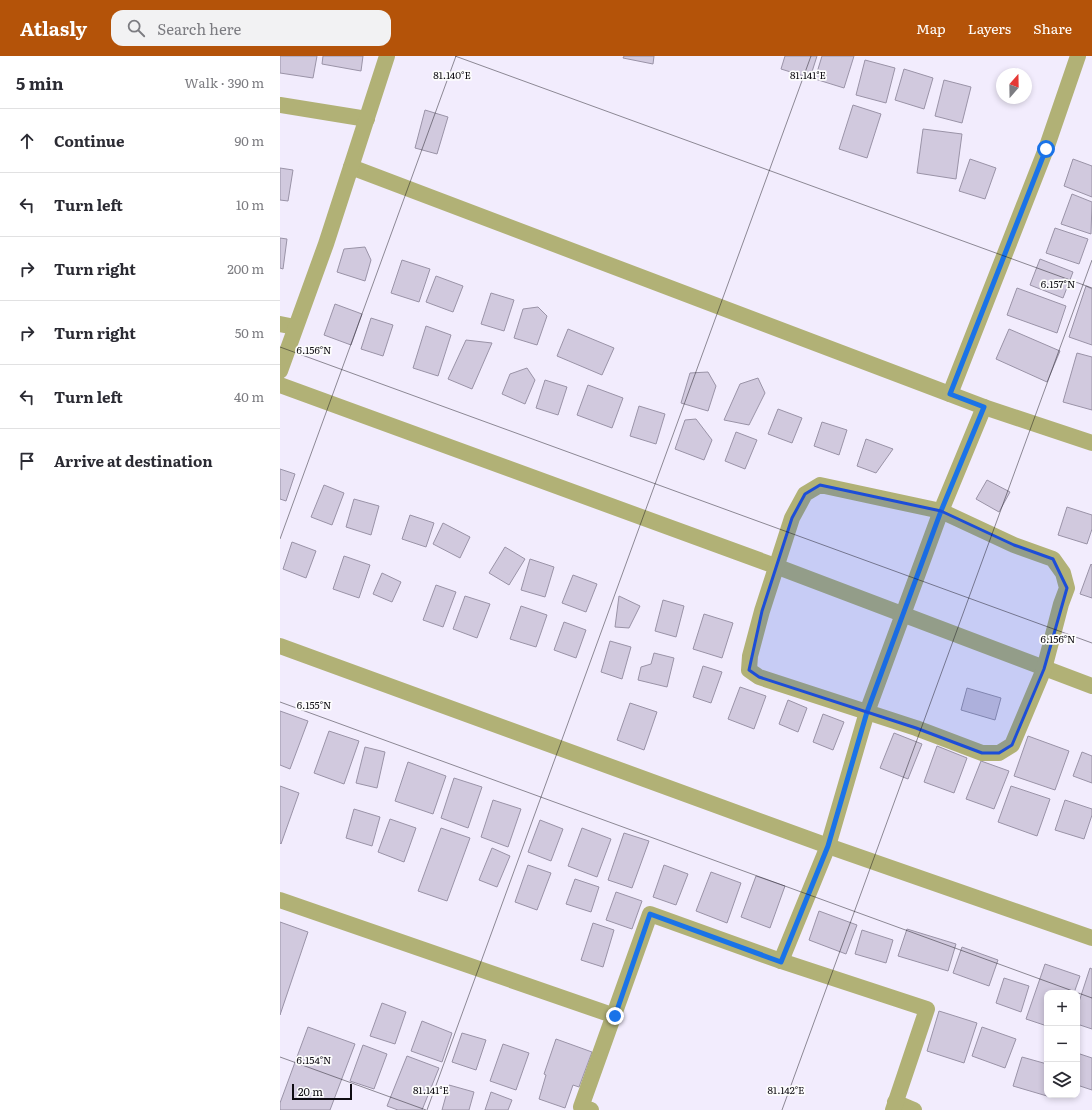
<!DOCTYPE html>
<meta charset="utf-8">
<style>
body{margin:0;font-family:Literata,serif;background:#f2f2f3;color:#2b2b33}
.controls{position:absolute;right:12px;bottom:12px;display:grid;overflow:hidden;border-radius:8px;box-shadow:0 2px 6px #0003}
.controls button{width:36px;height:36px;display:grid;place-items:center;padding:0;border:0;border-bottom:1px solid #e1e1e2;background:#fff;color:#2b2b33;font:20px sans-serif}
.compass{position:absolute;left:716px;top:12px;width:36px;height:36px;border-radius:50%;background:#fff;box-shadow:0 2px 6px #0003;rotate:20deg}
.scale{position:absolute;left:12px;bottom:10px;width:60px;box-sizing:border-box;padding-left:4px;border:2px solid #0f0d13;border-top:0;font-size:11px;line-height:14px;white-space:nowrap;color:#0f0d13;-webkit-text-stroke:3px #fdfdfd;paint-order:stroke}
.stop{position:absolute;width:12px;height:12px;margin:-9px;border:3px solid #1a73e8;border-radius:50%;background:#fff}
.stop.end{background:#1a73e8;border-color:#fff;box-shadow:0 1px 4px #0008}
.list{margin:0;padding:0;list-style:none}
h2{display:flex;justify-content:space-between;align-items:center;height:52px;margin:0;padding:0 16px;font-size:17px}
h2 small{font-size:13px;font-weight:400;color:#7c7c81}
.list li{display:grid;grid-template-columns:26px 1fr auto;gap:12px;align-items:center;box-sizing:border-box;height:64px;padding:0 16px;border-top:1px solid #e1e1e2}
.list b{display:block;font-size:15px;white-space:nowrap}
.list em{font-size:13px;font-style:normal;color:#7c7c81}
.icon{flex:none;width:22px;height:22px;fill:none;stroke:currentColor;stroke-width:2;stroke-linecap:round;stroke-linejoin:round}
.map{position:relative;flex:none;width:812px;height:1054px;overflow:hidden}
header{display:flex;align-items:center;gap:24px;box-sizing:border-box;height:56px;padding:0 20px;background:#b45309;color:#fff}
header strong{font-size:19px}
nav{display:flex;gap:22px;margin-inline-start:auto;font-size:14px}
.search{width:280px;height:36px;background:#f2f2f3;display:flex;align-items:center;gap:10px;box-sizing:border-box;padding:0 14px;border-radius:12px;color:#7c7c81;font-size:15px}
main{display:flex}
aside{flex:1;background:#fff}
.map>svg:first-child{display:block}
</style>
<header>
<strong>Atlasly</strong>
<div class="search"><svg class="icon" aria-label="search" viewBox="0 0 24 24"><circle cx="10" cy="10" r="6"/><path d="M15 15l6 6"/></svg>Search here</div>
<nav><a>Map</a><a>Layers</a><a>Share</a></nav>
</header>
<main>
<aside>
<h2>5 min<small>Walk · 390 m</small></h2>
<ul class="list">
<li><svg class="icon" aria-label="ahead" viewBox="0 0 24 24"><path d="M12 20V5M6 11l6-6 6 6"/></svg><div><b>Continue</b></div><em>90 m</em></li>
<li><svg class="icon" aria-label="left" viewBox="0 0 24 24"><path d="M17 20v-9H6M10 6l-5 5 5 5"/></svg><div><b>Turn left</b></div><em>10 m</em></li>
<li><svg class="icon" aria-label="right" viewBox="0 0 24 24"><path d="M7 20v-9h11M14 6l5 5-5 5"/></svg><div><b>Turn right</b></div><em>200 m</em></li>
<li><svg class="icon" aria-label="right" viewBox="0 0 24 24"><path d="M7 20v-9h11M14 6l5 5-5 5"/></svg><div><b>Turn right</b></div><em>50 m</em></li>
<li><svg class="icon" aria-label="left" viewBox="0 0 24 24"><path d="M17 20v-9H6M10 6l-5 5 5 5"/></svg><div><b>Turn left</b></div><em>40 m</em></li>
<li><svg class="icon" aria-label="arrive" viewBox="0 0 24 24"><path d="M6 21V4h12l-3 4 3 4H6"/></svg><div><b>Arrive at destination</b></div></li>
</ul>
</aside>
<div class="map">
<svg width="812" height="1054" viewBox="0 0 812 1054">
<rect width="100%" height="100%" fill="#f2ecfd"/>
<!-- building -->
<g fill="#d1c9de" stroke="#9a93a7">
<polygon points="0,0 37,0 33,22 0,17"/>
<polygon points="43,0 83,0 81,15 42,8"/>
<polygon points="344,0 374,0 373,8 343,2"/>
<polygon points="505,0 537,0 530,22 501,13"/>
<polygon points="542,0 574,0 564,32 535,23"/>
<polygon points="585,4 615,12 606,47 576,39"/>
<polygon points="624,13 653,22 644,53 615,44"/>
<polygon points="664,24 691,31 682,67 655,60"/>
<polygon points="573,49 601,58 587,102 559,93"/>
<polygon points="145,54 168,61 157,98 135,92"/>
<polygon points="643,73 682,78 676,123 637,117"/>
<polygon points="690,103 716,112 705,143 679,135"/>
<polygon points="793,103 812,110 812,141 784,130"/>
<polygon points="0,112 13,114 8,145 0,144"/>
<polygon points="792,138 812,146 811,178 781,168"/>
<polygon points="775,172 808,183 799,208 766,197"/>
<polygon points="0,182 7,183 3,213 0,212"/>
<polygon points="85,191 91,204 85,225 57,216 64,193"/>
<polygon points="760,203 793,216 783,242 750,229"/>
<polygon points="122,204 150,213 139,246 111,237"/>
<polygon points="156,220 183,230 173,256 146,246"/>
<polygon points="806,230 812,233 812,289 789,281"/>
<polygon points="737,232 786,250 777,277 727,259"/>
<polygon points="211,237 234,244 224,275 201,268"/>
<polygon points="55,248 82,258 71,289 44,279"/>
<polygon points="258,251 267,260 257,289 234,282 243,253"/>
<polygon points="91,262 113,269 103,300 81,293"/>
<polygon points="146,270 171,279 158,320 133,312"/>
<polygon points="288,273 334,292 322,319 277,300"/>
<polygon points="729,273 780,295 767,326 716,303"/>
<polygon points="186,284 212,287 192,333 168,323"/>
<polygon points="797,297 812,301 812,354 783,346"/>
<polygon points="247,312 255,324 245,348 222,338 230,318"/>
<polygon points="428,316 436,330 428,355 401,347 410,317"/>
<polygon points="478,322 485,337 469,369 444,364 460,328"/>
<polygon points="265,324 287,331 278,359 256,352"/>
<polygon points="308,329 343,342 332,372 297,359"/>
<polygon points="359,350 385,358 376,388 350,380"/>
<polygon points="498,353 522,362 512,387 488,378"/>
<polygon points="416,363 432,384 424,404 395,393 405,364"/>
<polygon points="542,366 567,374 559,399 534,390"/>
<polygon points="456,376 477,384 465,413 445,405"/>
<polygon points="586,383 613,393 596,417 577,410"/>
<polygon points="0,413 15,418 6,445 0,443"/>
<polygon points="707,424 730,436 719,456 696,443"/>
<polygon points="44,429 64,437 52,469 31,461"/>
<polygon points="74,443 99,450 91,479 66,471"/>
<polygon points="787,451 812,459 812,473 807,488 778,479"/>
<polygon points="130,459 154,467 146,491 122,483"/>
<polygon points="163,467 190,481 180,502 153,488"/>
<polygon points="12,486 36,495 26,522 3,513"/>
<polygon points="225,491 245,503 229,529 209,517"/>
<polygon points="64,500 90,509 79,542 53,533"/>
<polygon points="250,503 274,511 265,541 241,534"/>
<polygon points="811,508 812,509 812,542 800,538"/>
<polygon points="102,517 121,526 112,546 93,538"/>
<polygon points="293,519 317,528 306,556 282,547"/>
<polygon points="156,529 176,536 163,571 143,564"/>
<polygon points="185,540 210,548 197,582 173,573"/>
<polygon points="339,540 360,550 349,572 335,571"/>
<polygon points="383,544 404,550 396,581 375,575"/>
<polygon points="241,550 267,559 256,591 230,583"/>
<polygon points="424,558 453,567 442,602 413,593"/>
<polygon points="284,566 306,574 296,602 274,594"/>
<polygon points="330,585 351,591 342,623 321,616"/>
<polygon points="374,597 394,602 387,631 358,624 361,611 371,608"/>
<polygon points="423,610 442,616 431,647 413,641"/>
<polygon points="460,631 486,640 474,673 448,663"/>
<polygon points="687,632 721,642 715,664 681,654"/>
<polygon points="508,644 527,652 518,676 499,668"/>
<polygon points="350,647 377,656 364,694 337,684"/>
<polygon points="0,655 28,665 10,713 0,709"/>
<polygon points="543,658 564,666 553,694 533,686"/>
<polygon points="49,675 79,685 64,728 34,717"/>
<polygon points="614,677 642,688 628,723 600,712"/>
<polygon points="748,680 789,695 775,734 734,720"/>
<polygon points="657,690 687,702 674,737 644,726"/>
<polygon points="85,691 105,696 97,732 76,727"/>
<polygon points="802,696 812,700 812,727 793,720"/>
<polygon points="701,705 729,715 714,753 686,743"/>
<polygon points="128,706 166,720 153,758 115,745"/>
<polygon points="174,722 202,731 188,772 161,762"/>
<polygon points="0,730 19,737 1,788 0,787"/>
<polygon points="731,730 770,743 757,780 718,766"/>
<polygon points="213,744 241,753 228,791 201,781"/>
<polygon points="785,744 812,753 812,759 804,783 775,774"/>
<polygon points="74,753 100,761 92,790 66,782"/>
<polygon points="110,763 136,772 124,806 98,796"/>
<polygon points="260,764 283,773 271,805 248,796"/>
<polygon points="161,772 190,782 167,845 138,835"/>
<polygon points="302,772 331,783 317,821 288,810"/>
<polygon points="344,777 369,785 352,832 328,824"/>
<polygon points="212,792 230,800 217,831 199,824"/>
<polygon points="248,809 271,817 257,854 235,846"/>
<polygon points="384,809 408,818 396,849 373,841"/>
<polygon points="431,816 461,827 447,867 416,855"/>
<polygon points="476,820 505,830 490,872 461,861"/>
<polygon points="295,823 319,831 311,856 286,848"/>
<polygon points="336,836 362,845 352,873 326,864"/>
<polygon points="539,855 577,869 566,898 529,884"/>
<polygon points="0,866 28,876 0,959"/>
<polygon points="313,867 334,874 323,911 301,904"/>
<polygon points="627,873 676,888 668,915 618,900"/>
<polygon points="582,874 613,884 606,907 575,898"/>
<polygon points="682,891 718,904 709,930 673,917"/>
<polygon points="765,908 800,920 794,937 767,937 767,970 746,963"/>
<polygon points="810,912 812,913 812,973 797,968 797,952"/>
<polygon points="724,922 749,930 741,956 716,947"/>
<polygon points="102,947 126,956 115,988 90,980"/>
<polygon points="659,955 697,967 684,1007 647,995"/>
<polygon points="142,965 172,977 162,1006 131,995"/>
<polygon points="28,971 75,988 50,1054 0,1054 0,1047"/>
<polygon points="702,971 736,983 725,1012 692,1000"/>
<polygon points="182,977 206,984 196,1014 172,1006"/>
<polygon points="276,983 312,996 299,1031 293,1029 285,1052 259,1043 266,1019 264,1018"/>
<polygon points="223,988 249,997 236,1034 210,1025"/>
<polygon points="83,989 107,998 94,1033 70,1025"/>
<polygon points="797,997 812,1002 812,1034 797,1029"/>
<polygon points="127,1000 159,1012 142,1054 118,1054 107,1050"/>
<polygon points="742,1001 767,1008 767,1040 733,1030"/>
<polygon points="169,1029 194,1036 189,1054 162,1054"/>
<polygon points="211,1036 232,1044 228,1054 205,1054"/>
</g>
<g fill="none" stroke-linecap="round" stroke-linejoin="round">
<!-- minor -->
<g stroke="#b1b176" stroke-width="16">
<polyline points="0,49 87,63"/>
<polyline points="71,111 704,351 812,387"/>
<polyline points="0,268 15,271"/>
<polyline points="0,315 46,188 107,0"/>
<polyline points="0,329 498,511 812,630"/>
<polyline points="670,338 766,93 798,0"/>
<polygon points="540,429 661,455 734,489 773,503 783,517 787,532 781,548 764,613 732,689 719,697 702,697 636,672 479,621 469,614 470,600 482,555 512,462 525,438"/>
<polyline points="0,590 548,790 812,882"/>
<polyline points="0,844 335,960"/>
<polyline points="501,905 548,790 587,656 661,455 704,351"/>
<polyline points="615,1046 634,1054"/>
<polyline points="311,1054 301,1051 370,858 501,905 647,953 613,1054"/>
</g>
</g>
<g fill="none" stroke-linecap="round" stroke-linejoin="round">
<!-- route -->
<polyline stroke="#1a73e8" stroke-width="5" points="335,960 370,858 501,906 548,790 587,656 661,455 704,351 670,338 766,93"/>
</g>
<!-- marked area -->
<path fill="#1d4ed8" fill-opacity="0.2" stroke="#1d4ed8" stroke-width="3" stroke-linejoin="round" d="M540 429 661 455 734 489 773 503 787 532 764 613 732 689 719 697H702L636 672 479 621 469 614 482 555 512 462 525 438Z"/>
<!-- ticks -->
<path fill="none" stroke="#0f0d13" stroke-width="1" stroke-opacity="0.45" d="M175 0 812 232M0 291 812 587M0 483 176 0M0 646 812 942M0 1001 146 1054M147 1054 531 0M502 1054 812 204"/>
<g font-size="10" text-anchor="middle" fill="#0f0d13" stroke="#fdfdfd" stroke-width="3.5" stroke-linejoin="round" paint-order="stroke">
<text x="528" y="23">81.141°E</text>
<text x="172" y="23">81.140°E</text>
<text x="778" y="232">6.157°N</text>
<text x="34" y="298">6.156°N</text>
<text x="778" y="587">6.156°N</text>
<text x="34" y="653">6.155°N</text>
<text x="34" y="1008">6.154°N</text>
<text x="151" y="1038">81.141°E</text>
<text x="506" y="1038">81.142°E</text>
</g>
</svg>
<div class="controls">
<button>+</button>
<button>−</button>
<button><svg class="icon" aria-label="layers" viewBox="0 0 24 24"><path d="M12 4l9 5-9 5-9-5zM3 14l9 5 9-5"/></svg></button>
</div>
<svg class="compass" viewBox="-18 -18 36 36"><path d="M0-13l5 13h-10z" fill="#e53935"/><path d="M0 13l5-13h-10z" fill="#7c7c81"/></svg>
<div class="scale">20 m</div>
<div class="stop" style="left:766px;top:93px"></div>
<div class="stop end" style="left:335px;top:960px"></div>
</div>
</main>
